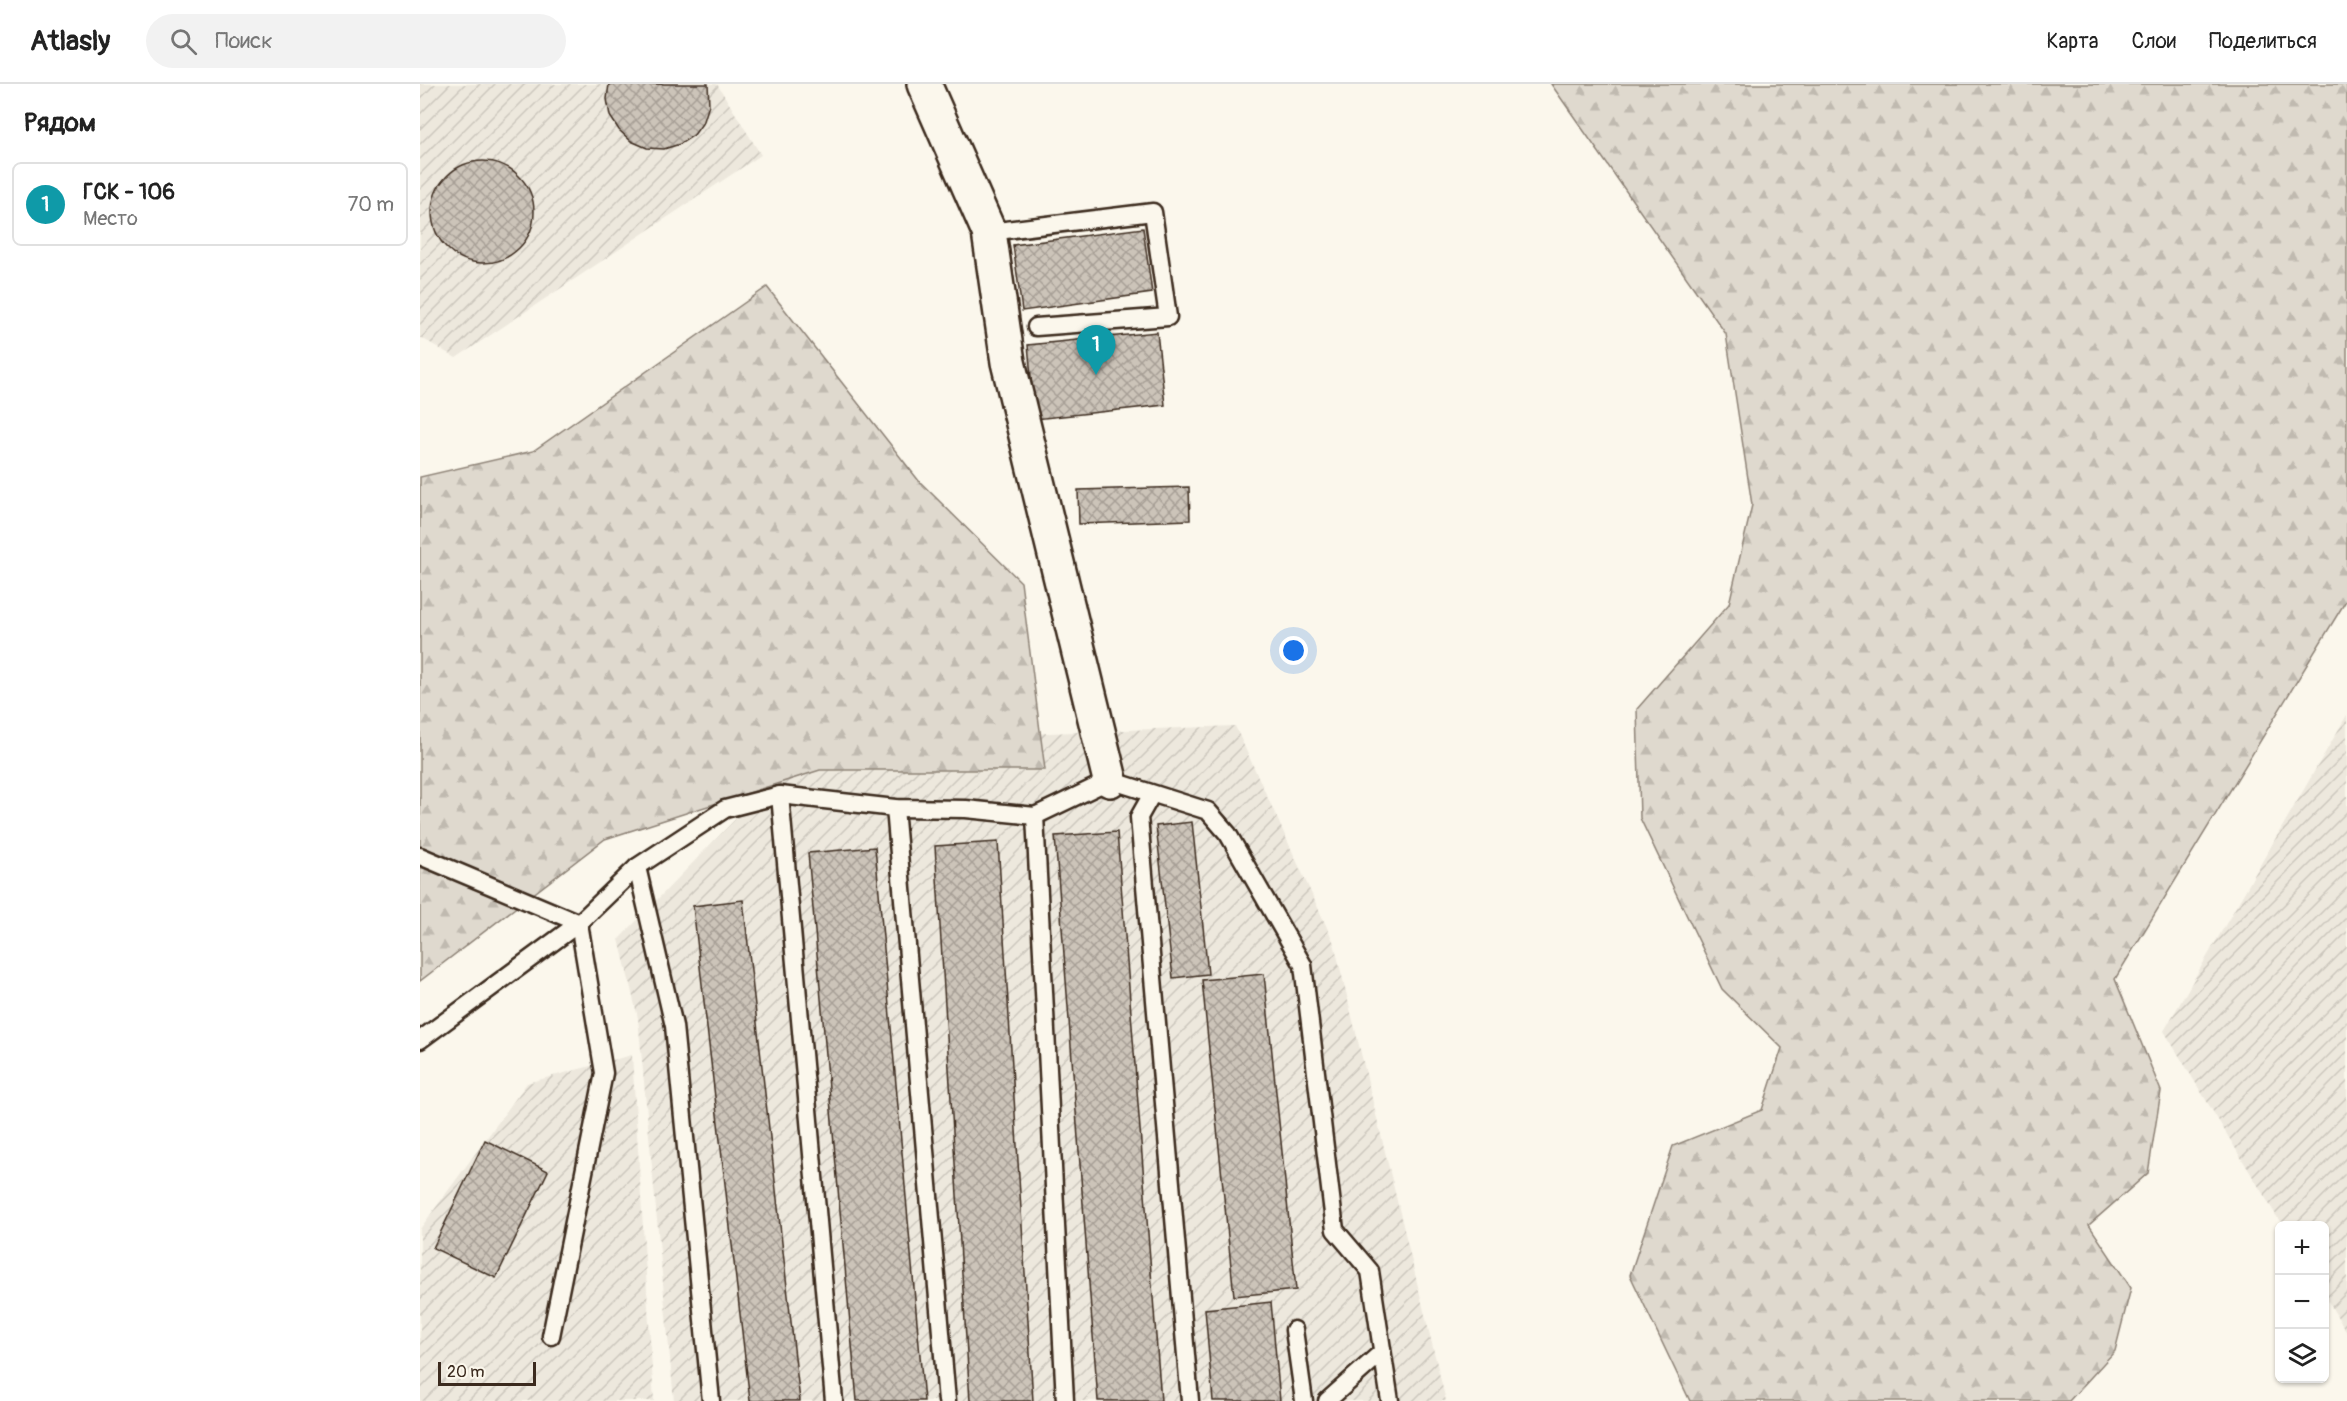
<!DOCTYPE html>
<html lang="ru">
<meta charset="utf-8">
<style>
body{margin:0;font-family:Pangolin,sans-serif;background:#f2f2f2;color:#222}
.controls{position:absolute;right:18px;bottom:18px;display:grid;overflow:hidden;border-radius:9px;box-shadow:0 2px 4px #0004}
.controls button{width:54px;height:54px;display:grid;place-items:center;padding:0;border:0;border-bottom:2px solid #e0e0e0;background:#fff;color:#222;font:30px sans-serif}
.scale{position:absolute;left:18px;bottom:15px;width:98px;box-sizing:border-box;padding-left:6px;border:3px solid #3b2a1e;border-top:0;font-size:16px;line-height:21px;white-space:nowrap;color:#3b2a1e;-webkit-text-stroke:4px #fbf7ec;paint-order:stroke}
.you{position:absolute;left:874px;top:567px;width:21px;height:21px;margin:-15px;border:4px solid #fff;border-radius:50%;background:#1a73e8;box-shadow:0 0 0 9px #1a73e833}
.badge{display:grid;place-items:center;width:39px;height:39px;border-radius:50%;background:#d93025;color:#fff;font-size:20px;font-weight:700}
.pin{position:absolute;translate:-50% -50px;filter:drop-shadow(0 2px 3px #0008)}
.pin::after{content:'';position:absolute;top:32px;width:21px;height:18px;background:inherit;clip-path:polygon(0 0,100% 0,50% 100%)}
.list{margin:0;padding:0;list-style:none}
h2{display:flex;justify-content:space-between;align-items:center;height:78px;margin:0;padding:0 24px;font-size:26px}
h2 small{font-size:20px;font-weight:400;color:#767676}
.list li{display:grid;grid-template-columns:39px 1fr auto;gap:18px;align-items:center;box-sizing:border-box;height:84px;margin:0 12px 12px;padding:0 12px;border:2px solid #e0e0e0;border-radius:9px}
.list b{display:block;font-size:22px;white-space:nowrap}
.list p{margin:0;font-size:20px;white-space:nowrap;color:#767676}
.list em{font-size:20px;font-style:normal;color:#767676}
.icon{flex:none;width:33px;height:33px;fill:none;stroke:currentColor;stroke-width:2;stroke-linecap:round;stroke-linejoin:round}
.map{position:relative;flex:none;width:1927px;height:1317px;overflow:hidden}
header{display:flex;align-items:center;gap:36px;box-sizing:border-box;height:84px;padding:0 30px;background:#fff;border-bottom:2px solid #e0e0e0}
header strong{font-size:28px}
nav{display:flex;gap:33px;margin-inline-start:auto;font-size:21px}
.search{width:420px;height:54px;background:#f2f2f2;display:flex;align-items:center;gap:15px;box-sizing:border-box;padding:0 21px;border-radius:33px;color:#767676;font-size:22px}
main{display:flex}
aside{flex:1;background:#fff}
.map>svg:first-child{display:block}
</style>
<header>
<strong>Atlasly</strong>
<div class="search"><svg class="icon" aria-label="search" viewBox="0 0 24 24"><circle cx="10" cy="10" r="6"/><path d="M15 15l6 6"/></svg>Поиск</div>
<nav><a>Карта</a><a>Слои</a><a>Поделиться</a></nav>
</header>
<main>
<aside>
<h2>Рядом<small></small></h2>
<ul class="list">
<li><span class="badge" style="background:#0f9aa8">1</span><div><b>ГСК - 106</b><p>Место</p></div><em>70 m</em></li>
</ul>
</aside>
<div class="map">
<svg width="1927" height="1317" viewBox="0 0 1927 1317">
<defs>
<pattern id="industrial-furrows" width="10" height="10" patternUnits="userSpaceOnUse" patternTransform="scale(1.5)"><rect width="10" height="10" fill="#ede8dd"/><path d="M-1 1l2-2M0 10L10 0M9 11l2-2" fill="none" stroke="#ccc7bd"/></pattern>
<pattern id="forest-firs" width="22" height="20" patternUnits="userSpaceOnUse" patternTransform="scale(1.5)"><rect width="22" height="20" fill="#dfd9ce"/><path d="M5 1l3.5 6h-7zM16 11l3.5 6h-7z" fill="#c0bab0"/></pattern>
<pattern id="building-cross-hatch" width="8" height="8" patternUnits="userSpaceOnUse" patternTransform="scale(1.5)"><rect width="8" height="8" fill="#ccc4b9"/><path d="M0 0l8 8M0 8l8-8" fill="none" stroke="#a79f96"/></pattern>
</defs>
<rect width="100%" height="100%" fill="#fbf7ec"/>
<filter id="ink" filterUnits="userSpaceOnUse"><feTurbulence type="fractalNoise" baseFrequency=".0167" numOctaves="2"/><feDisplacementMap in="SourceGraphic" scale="12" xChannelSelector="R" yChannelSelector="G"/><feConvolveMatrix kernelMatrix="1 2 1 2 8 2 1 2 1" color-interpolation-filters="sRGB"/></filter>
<g filter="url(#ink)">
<!-- industrial -->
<g fill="url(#industrial-furrows)">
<polygon points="0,0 297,0 341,71 36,274 0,253"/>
<polygon points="1927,631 1927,1249 1905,1212 1904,1142 1862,1141 1744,947"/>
<polygon points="815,642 914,859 1026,1317 254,1317 218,934 199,855 390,658"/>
<polygon points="212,971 234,1317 0,1317 0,1145 107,999"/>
</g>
<!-- forest -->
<g fill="url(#forest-firs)" stroke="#8d8276" stroke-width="1.5">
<polygon points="1131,0 1927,0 1927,515 1695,895 1741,1007 1728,1089 1669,1141 1711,1204 1695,1267 1649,1317 1270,1317 1210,1191 1253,1062 1342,1026 1362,964 1302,905 1220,734 1217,625 1309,520 1332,421 1306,250"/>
<polygon points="347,203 499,397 601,498 625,686 400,686 185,755 0,897 0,393 113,367"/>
</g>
<!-- building -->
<g fill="url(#building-cross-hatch)" stroke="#3b2a1e" stroke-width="1.5">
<polygon points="189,0 288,0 289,21 284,37 274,51 260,60 244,65 227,64 211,57 199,46 190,32 187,15"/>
<circle cx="63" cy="128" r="51"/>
<polygon points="723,144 732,209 602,227 593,161"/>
<polygon points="737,248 745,321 615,335 608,261"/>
<polygon points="769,403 770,436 659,440 658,406"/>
<polygon points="772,738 788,890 753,894 736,742"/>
<polygon points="697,748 741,1317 678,1317 635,752"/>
<polygon points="578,758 613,1317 550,1317 515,762"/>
<polygon points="455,763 504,1317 437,1317 388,769"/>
<polygon points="323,816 380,1317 330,1317 273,822"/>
<polygon points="844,890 876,1206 814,1212 782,896"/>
<polygon points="65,1056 128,1087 76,1194 13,1164"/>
<polygon points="851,1218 860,1317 793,1317 785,1225"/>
</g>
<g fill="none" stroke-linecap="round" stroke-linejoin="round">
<!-- lane casing -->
<g stroke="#3b2a1e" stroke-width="21">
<g id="lane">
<polyline points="569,148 733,128 748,233 616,243"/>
<polyline points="732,710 719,733 770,1317"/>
<polyline points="360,711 414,1317"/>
<polyline points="475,724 527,1317"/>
<polyline points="615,732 645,1317"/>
<polyline points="0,772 159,839 184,989 131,1252"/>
<polyline points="217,783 254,942 291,1317"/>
<polyline points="0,956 159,839 217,783 305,725 360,711 475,724 546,725 615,732 690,696 788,727 808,750 883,881 915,1146 950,1187 970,1317"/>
<polyline points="874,1246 884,1317"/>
<polyline points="907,1317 962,1268"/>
</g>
</g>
<!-- street casing -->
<g stroke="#3b2a1e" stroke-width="38">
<polyline id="street" points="504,0 569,148 588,278 690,696"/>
</g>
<!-- lane -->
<use href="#lane" stroke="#fbf7ec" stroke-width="16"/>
<!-- street -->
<use href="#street" stroke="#fbf7ec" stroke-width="33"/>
</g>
</g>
</svg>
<div class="controls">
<button>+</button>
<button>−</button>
<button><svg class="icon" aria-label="layers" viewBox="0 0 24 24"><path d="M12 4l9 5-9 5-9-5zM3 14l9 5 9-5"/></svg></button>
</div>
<div class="scale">20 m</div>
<div class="you"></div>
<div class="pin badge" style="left:676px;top:291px;background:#0f9aa8">1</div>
</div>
</main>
